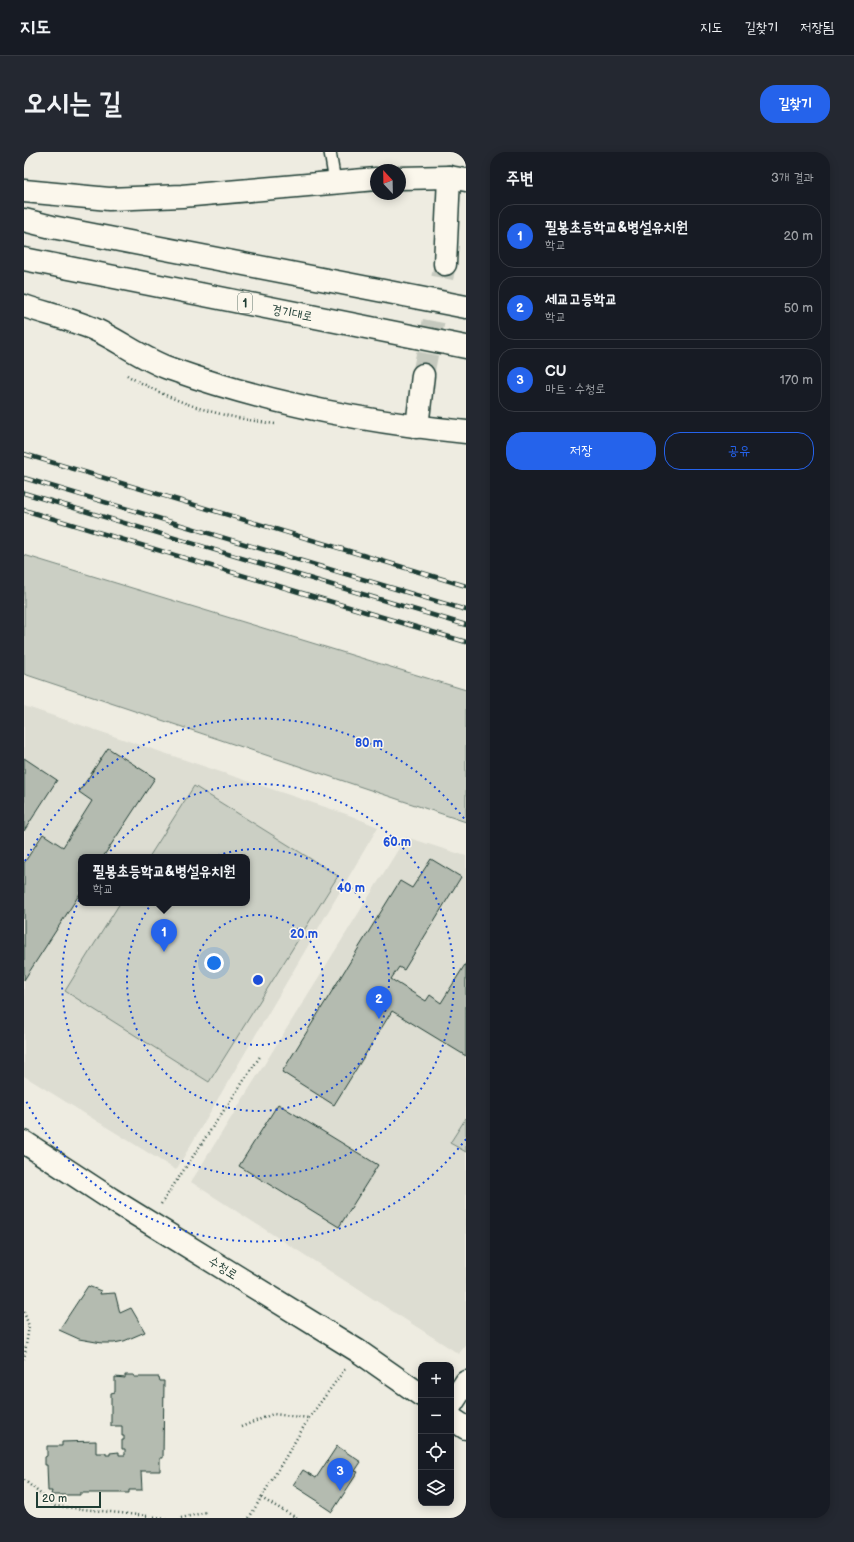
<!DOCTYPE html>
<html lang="ko">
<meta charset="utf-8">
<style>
body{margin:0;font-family:"Balsamiq Sans","Poor Story",sans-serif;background:#242831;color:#f1f3f6}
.controls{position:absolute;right:12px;bottom:12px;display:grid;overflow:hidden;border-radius:8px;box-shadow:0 2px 10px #0003}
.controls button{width:36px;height:36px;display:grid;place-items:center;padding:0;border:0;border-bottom:1px solid #363941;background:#171b24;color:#f1f3f6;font:20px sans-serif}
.compass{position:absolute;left:346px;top:12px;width:36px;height:36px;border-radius:50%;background:#171b24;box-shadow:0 2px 10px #0003;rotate:338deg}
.scale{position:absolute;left:12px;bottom:10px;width:65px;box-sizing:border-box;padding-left:4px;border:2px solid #1f3d34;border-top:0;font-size:11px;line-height:14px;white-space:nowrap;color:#1f3d34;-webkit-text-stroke:3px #fbf7ec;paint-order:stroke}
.you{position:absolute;left:190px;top:811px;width:14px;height:14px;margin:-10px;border:3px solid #fff;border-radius:50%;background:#1a73e8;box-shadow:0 0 0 6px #1a73e833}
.badge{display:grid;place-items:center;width:26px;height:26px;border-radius:50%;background:#2563eb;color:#fff;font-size:13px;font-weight:700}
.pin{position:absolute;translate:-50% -33px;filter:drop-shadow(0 1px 2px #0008)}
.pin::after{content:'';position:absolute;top:21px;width:14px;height:12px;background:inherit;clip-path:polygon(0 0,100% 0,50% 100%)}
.popup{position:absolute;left:54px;top:702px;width:172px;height:52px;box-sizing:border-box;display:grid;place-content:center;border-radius:8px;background:#171b24;filter:drop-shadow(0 1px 3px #0005);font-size:13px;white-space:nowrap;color:#9ea1a6}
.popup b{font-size:15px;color:#f1f3f6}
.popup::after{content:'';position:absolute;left:50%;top:100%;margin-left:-8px;border:8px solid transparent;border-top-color:#171b24}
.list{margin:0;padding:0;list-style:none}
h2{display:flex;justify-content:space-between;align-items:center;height:52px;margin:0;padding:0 16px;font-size:17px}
h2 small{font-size:13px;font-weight:400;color:#9ea1a6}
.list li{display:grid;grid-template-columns:26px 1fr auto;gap:12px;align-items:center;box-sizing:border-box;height:64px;margin:0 8px 8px;padding:0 8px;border:1px solid #363941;border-radius:16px}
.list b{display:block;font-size:15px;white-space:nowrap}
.list p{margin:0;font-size:13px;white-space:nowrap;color:#9ea1a6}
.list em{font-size:13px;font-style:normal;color:#9ea1a6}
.actions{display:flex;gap:8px;padding:12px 16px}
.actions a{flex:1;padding:9px 0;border:1px solid #2563eb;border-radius:16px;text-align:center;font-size:14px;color:#2563eb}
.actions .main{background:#2563eb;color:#fff}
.icon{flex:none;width:22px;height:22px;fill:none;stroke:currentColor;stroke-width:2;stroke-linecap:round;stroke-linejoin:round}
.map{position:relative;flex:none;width:442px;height:1366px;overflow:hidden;border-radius:16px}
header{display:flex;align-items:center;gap:24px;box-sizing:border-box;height:56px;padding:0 20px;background:#171b24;border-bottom:1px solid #363941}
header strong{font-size:19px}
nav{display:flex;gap:22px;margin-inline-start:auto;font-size:14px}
.intro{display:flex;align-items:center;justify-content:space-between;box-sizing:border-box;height:96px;padding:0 24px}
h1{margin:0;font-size:28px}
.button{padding:10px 18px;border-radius:16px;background:#2563eb;color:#fff;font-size:14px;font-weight:700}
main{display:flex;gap:24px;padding:0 24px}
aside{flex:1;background:#171b24;border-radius:16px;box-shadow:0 2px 10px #0003}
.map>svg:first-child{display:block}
</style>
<header>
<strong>지도</strong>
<nav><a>지도</a><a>길찾기</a><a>저장됨</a></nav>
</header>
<div class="intro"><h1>오시는 길</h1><a class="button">길찾기</a></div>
<main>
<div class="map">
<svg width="442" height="1366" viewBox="0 0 442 1366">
<rect width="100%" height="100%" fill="#eeece1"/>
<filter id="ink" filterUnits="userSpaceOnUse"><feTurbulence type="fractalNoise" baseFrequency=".025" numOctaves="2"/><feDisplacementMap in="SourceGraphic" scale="8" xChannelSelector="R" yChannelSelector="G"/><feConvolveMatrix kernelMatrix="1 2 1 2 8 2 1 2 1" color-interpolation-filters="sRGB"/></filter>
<g filter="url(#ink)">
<!-- built -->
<g fill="#ddddd2" fill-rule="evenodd">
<path d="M0 554 325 663 354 675 152 1018 0 924ZM57 705H223V751H57Z"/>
<polygon points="382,685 442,704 442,1191 435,1202 167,1030"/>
</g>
<!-- green -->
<g fill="#cbcfc4" stroke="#75867c">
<polygon points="0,403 442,538 442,670 0,522"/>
<polygon points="170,634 314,724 185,930 41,839 96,751 223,751 223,705 125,705"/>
<polygon points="442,966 442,1000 426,991"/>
</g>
<!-- building -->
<g fill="#b4bbb0" stroke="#1f3d34">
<polygon points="84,596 131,626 79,705 57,705 57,740 0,828 0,711 19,682 39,695 68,649 55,640"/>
<polygon points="0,606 33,628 0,679"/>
<polygon points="407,707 437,725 380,818 375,815 367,827 402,849 406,843 417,851 442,811 442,904 368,859 310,953 258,920 376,729 388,736"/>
<polygon points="254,952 354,1013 315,1075 215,1014"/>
<polygon points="64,1134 77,1139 76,1142 91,1141 96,1161 107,1156 121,1180 100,1189 90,1191 78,1191 55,1187 35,1178"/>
<polygon points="101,1223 110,1223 110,1225 135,1225 136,1229 140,1229 139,1306 136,1306 136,1319 117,1319 118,1338 105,1338 105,1341 56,1341 56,1343 27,1343 28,1339 24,1339 23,1313 21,1313 21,1305 23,1304 23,1294 38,1294 38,1290 72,1289 72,1301 82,1301 82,1303 86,1303 86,1301 95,1300 95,1303 101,1303 101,1297 98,1297 98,1288 100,1288 100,1284 98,1284 98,1274 87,1274 87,1241 91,1240 91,1225 101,1226"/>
<polygon points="313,1294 337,1310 331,1319 334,1320 308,1360 296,1352 297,1351 269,1333 279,1318 292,1326"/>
</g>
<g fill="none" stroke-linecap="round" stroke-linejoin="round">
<!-- primary-tunnel -->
<polyline stroke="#c5c9be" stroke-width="22" stroke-dasharray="22 11" stroke-linecap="butt" points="399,223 421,112"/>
<!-- lane casing -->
<g stroke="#1f3d34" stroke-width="14">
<polyline id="lane" points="306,0 311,30"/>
</g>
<!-- street casing -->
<g stroke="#1f3d34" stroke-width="25">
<g id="street">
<polyline points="0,990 87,1047 334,1199 397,1243"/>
<polyline points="427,1253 442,1230"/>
<polyline points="427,1266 442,1276"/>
</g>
</g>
<!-- primary casing -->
<g stroke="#1f3d34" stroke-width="25">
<g id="primary">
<polyline points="376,26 425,25 442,28"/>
<polyline points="0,39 85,47 158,44 352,27"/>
<polyline points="0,68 28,75 442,155"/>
<polyline points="0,107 442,195"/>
<polyline points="421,112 425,25"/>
<path d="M0 154C24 162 49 168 72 178 96 189 122 209 147 217 242 251 342 270 442 280"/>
<polyline points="393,275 399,223"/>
</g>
</g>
<!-- path -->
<g stroke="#1f3d34" stroke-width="2.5" stroke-dasharray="1 3" stroke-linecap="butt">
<path d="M103 223C110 228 120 232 127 236 168 257 206 266 251 272"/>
<polyline points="137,1052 237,903"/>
<polyline points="0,1160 5,1174 0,1207"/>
<polyline points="217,1275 249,1262 285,1266"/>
<polyline points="0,1328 31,1354 142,1366"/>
<polyline points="237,1346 273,1366"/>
<polyline points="157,1366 183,1360"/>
<polyline points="225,1366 285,1266 321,1217"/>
</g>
<!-- lane -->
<use href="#lane" stroke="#fbf7ec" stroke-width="11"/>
<!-- street -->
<use href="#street" stroke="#fbf7ec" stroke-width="22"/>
<!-- primary -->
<use href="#primary" stroke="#fbf7ec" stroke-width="22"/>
<!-- rail casing -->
<g stroke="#1f3d34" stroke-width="4.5">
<g id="rail">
<polyline points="0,302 442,434"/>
<polyline points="0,326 442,458"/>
<polyline points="0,341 442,473"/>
<polyline points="0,358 442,490"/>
</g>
</g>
<!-- rail -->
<use href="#rail" stroke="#fbf7ec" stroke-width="3" stroke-dasharray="9" stroke-linecap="butt"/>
</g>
</g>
<!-- distance rings -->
<g fill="none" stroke="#1d4ed8" stroke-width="2" stroke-dasharray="2 4">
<circle cx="234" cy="828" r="65"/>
<circle cx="234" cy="828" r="131"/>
<circle cx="234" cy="828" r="196"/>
<path d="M442 987A262 262 0 0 1 1 947M1 709A262 262 0 0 1 442 669"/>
</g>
<g text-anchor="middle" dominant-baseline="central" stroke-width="3" stroke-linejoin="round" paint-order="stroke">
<!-- shield labels -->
<rect fill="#fbf7ec" stroke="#61756b" stroke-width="1" x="214" y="141" width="14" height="20" rx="3"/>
<g font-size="12" font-weight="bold" fill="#1f3d34">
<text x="221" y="151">1</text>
</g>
<!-- street labels -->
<g font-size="13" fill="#1f3d34" stroke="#fbf7ec">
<text transform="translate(268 161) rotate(11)">경기대로</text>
<text transform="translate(199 1116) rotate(32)">수청로</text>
</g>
</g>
<circle cx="234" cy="828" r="6" fill="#1d4ed8" stroke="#fbf7ec" stroke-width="2"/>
<g font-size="12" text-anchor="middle" font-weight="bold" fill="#1d4ed8" stroke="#fbf7ec" stroke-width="3" stroke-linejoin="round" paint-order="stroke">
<text x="345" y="595">80 m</text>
<text x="373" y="694">60 m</text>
<text x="327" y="740">40 m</text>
<text x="280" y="786">20 m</text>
</g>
</svg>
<div class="controls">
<button>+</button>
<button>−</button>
<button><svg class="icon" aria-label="locate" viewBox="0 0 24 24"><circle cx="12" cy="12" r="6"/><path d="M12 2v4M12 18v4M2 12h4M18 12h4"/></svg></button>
<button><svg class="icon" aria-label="layers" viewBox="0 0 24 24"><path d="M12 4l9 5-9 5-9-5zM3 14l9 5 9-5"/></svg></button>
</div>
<svg class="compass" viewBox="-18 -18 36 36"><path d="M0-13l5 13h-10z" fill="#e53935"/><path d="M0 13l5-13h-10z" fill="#9ea1a6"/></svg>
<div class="scale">20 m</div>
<div class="you"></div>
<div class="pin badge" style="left:140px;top:800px">1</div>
<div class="popup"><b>필봉초등학교&amp;병설유치원</b>학교</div>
<div class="pin badge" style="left:355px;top:867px">2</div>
<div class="pin badge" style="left:316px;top:1339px">3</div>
</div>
<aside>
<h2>주변<small>3개 결과</small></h2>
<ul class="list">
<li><span class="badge">1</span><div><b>필봉초등학교&amp;병설유치원</b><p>학교</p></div><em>20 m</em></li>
<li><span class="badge">2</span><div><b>세교고등학교</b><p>학교</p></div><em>50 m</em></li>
<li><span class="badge">3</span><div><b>CU</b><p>마트 · 수청로</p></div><em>170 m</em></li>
</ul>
<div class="actions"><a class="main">저장</a><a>공유</a></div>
</aside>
</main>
